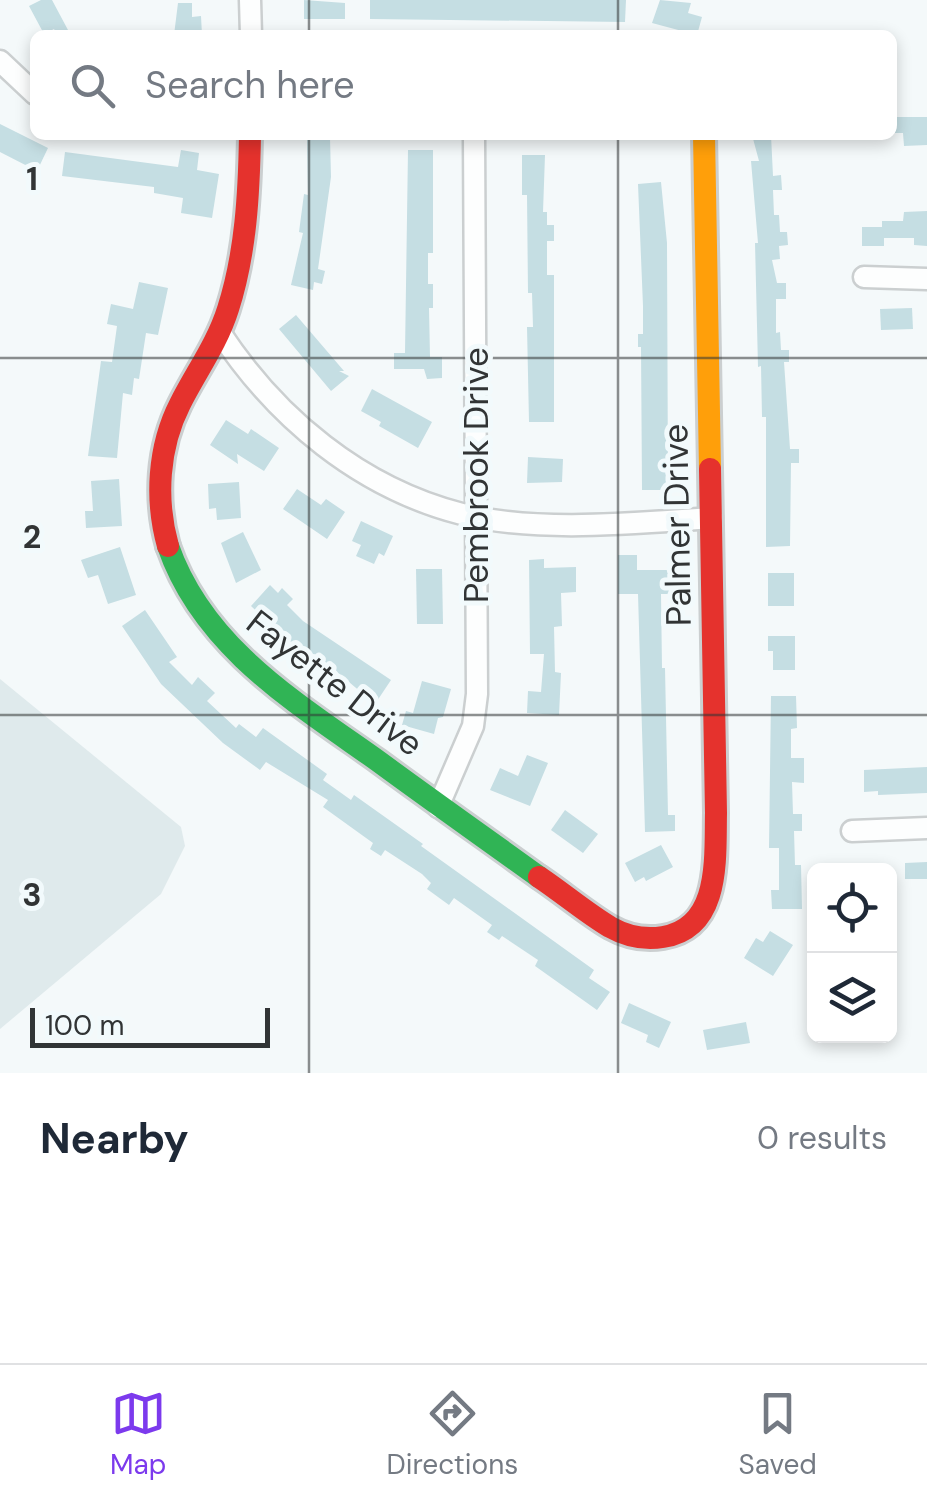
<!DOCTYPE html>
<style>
body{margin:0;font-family:"DM Sans",sans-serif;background:#f6f6f7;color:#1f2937}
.controls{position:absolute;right:30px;bottom:30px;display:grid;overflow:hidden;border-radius:15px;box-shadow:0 5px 15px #0003}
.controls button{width:90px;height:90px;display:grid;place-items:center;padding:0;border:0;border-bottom:2px solid #e0e1e3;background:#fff;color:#1f2937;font:50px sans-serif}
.scale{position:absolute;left:30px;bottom:25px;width:240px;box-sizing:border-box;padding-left:10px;border:5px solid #313435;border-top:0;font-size:28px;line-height:35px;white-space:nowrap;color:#313435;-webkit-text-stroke:8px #f2fafc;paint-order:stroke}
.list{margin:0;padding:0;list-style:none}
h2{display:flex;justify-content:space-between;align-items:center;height:130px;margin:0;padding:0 40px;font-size:42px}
h2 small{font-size:32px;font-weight:400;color:#747a83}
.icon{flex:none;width:55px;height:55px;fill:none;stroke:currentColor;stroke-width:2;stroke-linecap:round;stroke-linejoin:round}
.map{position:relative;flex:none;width:927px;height:1073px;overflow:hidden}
.search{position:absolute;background:#fff;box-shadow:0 5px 15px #0003;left:30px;right:30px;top:30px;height:110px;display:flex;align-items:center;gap:25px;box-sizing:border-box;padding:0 35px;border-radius:15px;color:#747a83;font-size:38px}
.sheet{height:290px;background:#fff}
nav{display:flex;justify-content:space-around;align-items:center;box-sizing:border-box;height:140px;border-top:2px solid #e0e1e3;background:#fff;font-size:28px;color:#747a83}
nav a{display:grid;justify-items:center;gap:5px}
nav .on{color:#7c3aed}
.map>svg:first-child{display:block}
</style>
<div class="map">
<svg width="927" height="1073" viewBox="0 0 927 1073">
<rect width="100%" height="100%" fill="#f4f9fa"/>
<!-- built -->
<polygon fill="#dfeaec" points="0,679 181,827 185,846 161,894 0,1029"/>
<!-- building -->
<g fill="#c5dee3">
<polygon points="41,0 52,0 68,30 57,35 54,29 44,34 29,6"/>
<polygon points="304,0 345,3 345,19 304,19"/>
<polygon points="370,0 626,0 625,22 370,19"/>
<polygon points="660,0 691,3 688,13 702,17 697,35 652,23"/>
<polygon points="178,3 192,3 192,17 201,16 202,35 174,35"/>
<polygon points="894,117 927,117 927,145 904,146 903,133 895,133"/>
<polygon points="0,124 48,148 37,171 0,152"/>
<polygon points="752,135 771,135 773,176 781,175 782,190 773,190 774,215 779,215 780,232 787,232 788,245 779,246 780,259 772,260 777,283 786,283 786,299 776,299 776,333 780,332 781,350 789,350 789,362 784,362 790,449 799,449 799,463 791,463 790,546 766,547 766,417 762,417 761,366 758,367 755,243 758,243 751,161 759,161"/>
<polygon points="330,137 331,177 318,269 325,271 322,284 314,282 313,290 291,285 303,233 299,232 304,194 308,195 307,138"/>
<polygon points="181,150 199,153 197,170 219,174 212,218 181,213 183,198 154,193 154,187 62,176 65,152 178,167"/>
<polygon points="408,150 433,150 433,253 428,253 428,284 433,284 433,308 429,308 430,357 442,357 442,378 427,379 424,369 394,369 394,353 405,353"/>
<polygon points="522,155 545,155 543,212 547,212 547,225 554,225 554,241 547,241 547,275 554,275 554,422 529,422 527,327 533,327 532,293 528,293 527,195 522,195"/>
<polygon points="661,182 667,243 668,490 642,490 641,347 638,347 638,334 643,334 643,306 638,184"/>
<polygon points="927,211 927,246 914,245 914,238 884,238 884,246 862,246 862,227 882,227 882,221 903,221 904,212"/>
<polygon points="139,282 168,288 158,335 146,333 139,379 134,378 132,395 123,393 117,458 88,456 101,361 112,362 117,326 107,324 111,304 133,309"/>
<polygon points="912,308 913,329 881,330 880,309"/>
<polygon points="296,315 344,371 339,371 349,376 331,391 279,329"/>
<polygon points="372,389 432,422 418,448 379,426 381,422 361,411"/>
<polygon points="226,420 248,434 251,429 279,448 264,471 237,454 238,464 210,445"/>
<polygon points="528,457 563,459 562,482 527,483"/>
<polygon points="119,479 122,526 86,528 85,511 93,511 91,481"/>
<polygon points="239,482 241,518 217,520 216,508 209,509 208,484"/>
<polygon points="297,489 321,505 326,499 345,512 327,539 283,509"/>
<polygon points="361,521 393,536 384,556 379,553 374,564 356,556 361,545 352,541"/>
<polygon points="243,532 261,570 236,583 221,543"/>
<polygon points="120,547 136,595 108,604 98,575 88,578 81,560"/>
<polygon points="618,555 637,555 637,570 669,570 669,594 661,594 662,668 665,668 668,815 675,815 675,831 645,832 638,594 618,594"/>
<polygon points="544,559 544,568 576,567 576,592 561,593 562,626 554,627 555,672 561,673 559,715 527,713 528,691 541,692 544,654 530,654 529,560"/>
<polygon points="416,569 442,569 443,624 417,624"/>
<rect x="768" y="573" width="26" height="33"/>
<polygon points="270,585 278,593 282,588 293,599 287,605 303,621 391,680 375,704 330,666 325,673 305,658 308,654 283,637 251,606"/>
<polygon points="145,610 177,657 169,662 192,685 198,677 215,693 207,701 236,728 239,724 256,737 263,728 327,774 323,780 351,800 354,795 423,844 421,846 594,970 589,978 610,992 597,1010 535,966 538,960 502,936 499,940 487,932 492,925 454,898 449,905 427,889 431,883 422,874 385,850 381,856 370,849 373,843 323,807 328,800 266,762 260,770 223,743 161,684 122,626"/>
<polygon points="768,636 795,636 795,670 773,670 773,651 768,651"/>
<polygon points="422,681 451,689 443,717 438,718 434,734 402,725 406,711 413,713"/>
<polygon points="771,696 796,696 797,728 791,729 791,758 804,758 804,783 792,782 793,814 802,814 802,831 794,831 795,865 801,865 802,909 772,909 771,890 779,890 779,848 769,848"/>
<polygon points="527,755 548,763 530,806 490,790 500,768 518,776"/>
<polygon points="927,767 927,793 878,795 878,791 864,792 864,770"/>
<polygon points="565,810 598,834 583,853 551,830"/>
<polygon points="661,845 673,867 646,881 644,877 635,882 625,863"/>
<polygon points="927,862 927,879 905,879 905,863"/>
<polygon points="770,931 793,945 773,976 744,958 756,938 763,942"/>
<polygon points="629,1003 671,1022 659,1048 646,1042 648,1035 621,1023"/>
<polygon points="746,1022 750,1043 707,1050 703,1030"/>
</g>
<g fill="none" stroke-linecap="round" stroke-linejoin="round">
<!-- street casing -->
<g stroke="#cbcfd0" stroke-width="25">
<g id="street">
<polyline points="250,0 251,35"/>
<polyline points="0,61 35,94"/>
<polyline points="864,277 927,279"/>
<path d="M219 331C276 418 360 488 462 514 536 533 636 523 712 518"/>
<polyline points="438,807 473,726 477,694 474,135"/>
<polyline points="852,831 927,828"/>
</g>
</g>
<!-- fast casing -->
<g stroke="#cbcfd0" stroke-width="28">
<path id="fast" d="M168 546C203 647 295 702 378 761 431 800 485 838 539 877"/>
</g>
<!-- slow casing -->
<g stroke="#cbcfd0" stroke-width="28">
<polyline id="slow" points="704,135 710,469"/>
</g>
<!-- jam casing -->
<g stroke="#cbcfd0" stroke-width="28">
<g id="jam">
<path d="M168 546C155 500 158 447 180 404 196 372 217 344 228 309 246 253 249 193 250 135"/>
<path d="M539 877C563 893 585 912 610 927 626 936 645 940 663 937 721 928 715 858 716 813L710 469"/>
</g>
</g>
<!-- street -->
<use href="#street" stroke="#fdfefe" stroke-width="20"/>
<!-- fast -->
<use href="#fast" stroke="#30b455" stroke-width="22"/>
<!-- slow -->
<use href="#slow" stroke="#ff9f0a" stroke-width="22"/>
<!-- jam -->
<use href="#jam" stroke="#e5322d" stroke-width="22"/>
</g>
<!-- grid -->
<path fill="none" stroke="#313435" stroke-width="2.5" stroke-opacity="0.55" d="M309 0V35M618 0V35M309 135V1073M618 135V1073M0 358H927M0 715H927"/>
<g text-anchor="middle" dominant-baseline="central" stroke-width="10" stroke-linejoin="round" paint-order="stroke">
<!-- street labels -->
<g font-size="35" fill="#313435" stroke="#f2fafc">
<text transform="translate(476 475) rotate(-90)">Pembrook Drive</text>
<text transform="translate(677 525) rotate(-91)">Palmer Drive</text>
<text transform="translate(335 683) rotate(38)">Fayette Drive</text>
</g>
</g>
<g font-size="32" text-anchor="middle" font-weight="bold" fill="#313435" stroke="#f2fafc" stroke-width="10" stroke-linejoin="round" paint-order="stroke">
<text x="32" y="190">1</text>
<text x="32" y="548">2</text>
<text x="32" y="906">3</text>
</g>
</svg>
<div class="controls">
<button><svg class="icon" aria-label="locate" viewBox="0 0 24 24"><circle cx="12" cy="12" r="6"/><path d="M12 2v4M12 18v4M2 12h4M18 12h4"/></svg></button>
<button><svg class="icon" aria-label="layers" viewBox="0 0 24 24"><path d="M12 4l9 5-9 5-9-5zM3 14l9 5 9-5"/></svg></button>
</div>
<div class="scale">100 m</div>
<div class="search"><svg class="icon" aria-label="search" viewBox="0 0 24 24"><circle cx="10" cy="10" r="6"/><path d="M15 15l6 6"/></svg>Search here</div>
</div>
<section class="sheet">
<h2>Nearby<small>0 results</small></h2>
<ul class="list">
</ul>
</section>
<nav>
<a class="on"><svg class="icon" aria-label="map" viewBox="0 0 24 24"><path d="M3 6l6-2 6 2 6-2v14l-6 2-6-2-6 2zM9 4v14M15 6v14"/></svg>Map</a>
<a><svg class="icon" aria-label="directions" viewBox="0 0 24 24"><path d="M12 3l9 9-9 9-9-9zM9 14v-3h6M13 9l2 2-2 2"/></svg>Directions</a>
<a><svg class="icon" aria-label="saved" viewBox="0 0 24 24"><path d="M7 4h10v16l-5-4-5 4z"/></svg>Saved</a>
</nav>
